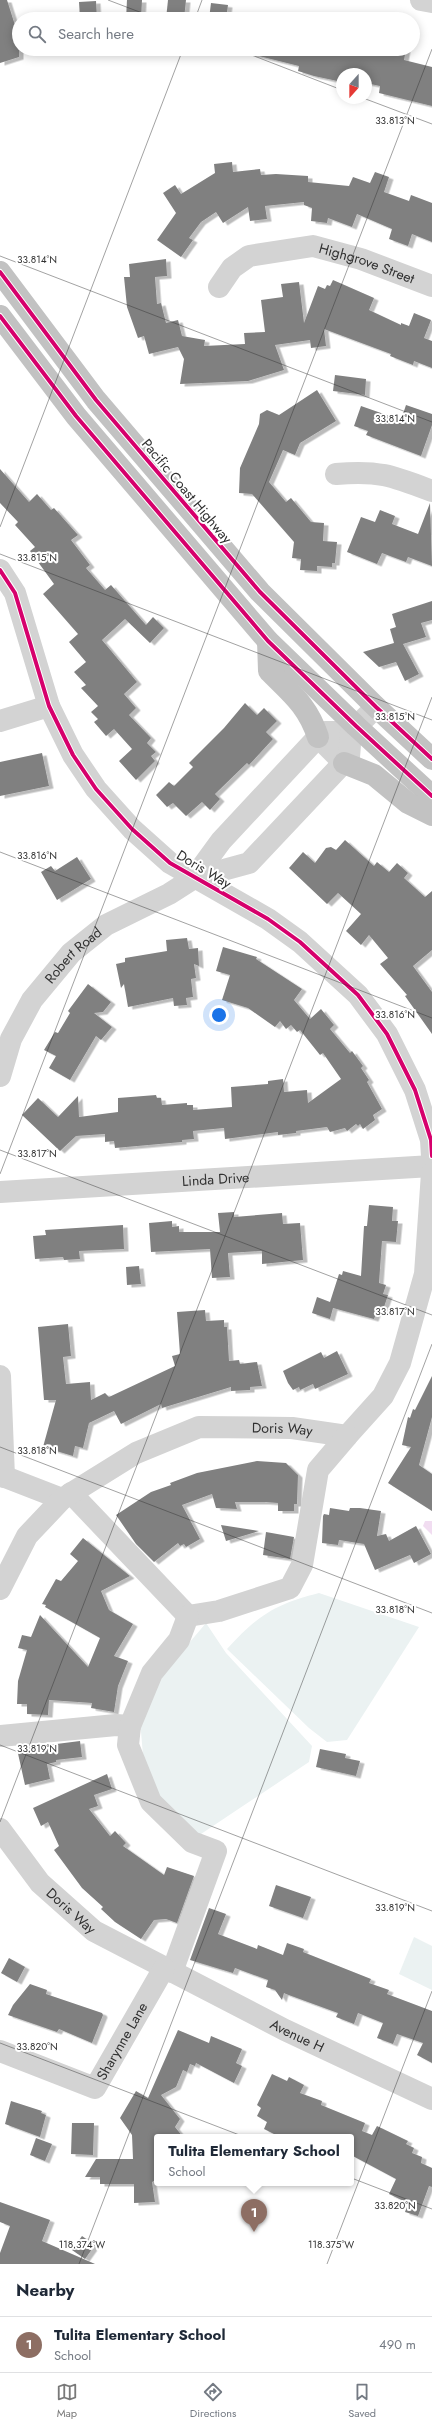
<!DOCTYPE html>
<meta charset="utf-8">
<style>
body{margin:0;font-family:Jost,sans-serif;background:#f2f2f3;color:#1f2937}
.compass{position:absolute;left:336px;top:68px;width:36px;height:36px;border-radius:50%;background:#fff;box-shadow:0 2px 10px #0003;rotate:201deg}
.you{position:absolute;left:219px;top:1015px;width:14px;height:14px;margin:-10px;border:3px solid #fff;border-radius:50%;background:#1a73e8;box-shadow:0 0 0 6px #1a73e833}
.badge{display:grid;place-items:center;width:26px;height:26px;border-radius:50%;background:#797979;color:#fff;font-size:13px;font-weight:700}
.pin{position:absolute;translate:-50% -33px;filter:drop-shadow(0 1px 2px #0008)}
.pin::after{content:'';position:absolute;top:21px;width:14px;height:12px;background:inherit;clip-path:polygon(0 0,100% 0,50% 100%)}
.popup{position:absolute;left:154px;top:2134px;width:200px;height:52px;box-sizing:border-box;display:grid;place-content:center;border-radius:4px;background:#fff;filter:drop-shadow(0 1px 3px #0005);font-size:13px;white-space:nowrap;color:#747a83}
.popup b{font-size:15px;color:#1f2937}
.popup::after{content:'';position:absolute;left:50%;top:100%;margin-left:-8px;border:8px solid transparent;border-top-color:#fff}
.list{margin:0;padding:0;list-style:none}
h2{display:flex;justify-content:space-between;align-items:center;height:52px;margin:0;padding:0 16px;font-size:17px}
h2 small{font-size:13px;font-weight:400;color:#747a83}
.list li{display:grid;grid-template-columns:26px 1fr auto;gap:12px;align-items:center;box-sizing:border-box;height:56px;padding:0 16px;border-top:1px solid #e0e1e3}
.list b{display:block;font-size:15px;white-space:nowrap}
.list p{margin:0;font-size:13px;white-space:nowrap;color:#747a83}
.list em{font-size:13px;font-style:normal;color:#747a83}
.icon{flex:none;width:22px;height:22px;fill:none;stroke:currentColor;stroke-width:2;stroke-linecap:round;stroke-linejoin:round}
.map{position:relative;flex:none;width:432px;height:2264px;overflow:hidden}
.search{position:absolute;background:#fff;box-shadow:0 2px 10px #0003;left:12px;right:12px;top:12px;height:44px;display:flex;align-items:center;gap:10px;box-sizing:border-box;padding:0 14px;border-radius:22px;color:#747a83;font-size:15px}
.sheet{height:108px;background:#fff}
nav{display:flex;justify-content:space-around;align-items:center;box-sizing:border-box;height:56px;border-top:1px solid #e0e1e3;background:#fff;font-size:11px;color:#747a83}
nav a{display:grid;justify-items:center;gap:2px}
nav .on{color:#797979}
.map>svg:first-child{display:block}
</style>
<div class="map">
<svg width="432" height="2264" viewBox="0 0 432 2264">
<defs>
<filter id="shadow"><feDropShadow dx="4.5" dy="2.5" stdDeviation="0" flood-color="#0004"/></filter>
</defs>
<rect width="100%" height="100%" fill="#fff"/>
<!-- green -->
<g fill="#ebf2f2">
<path d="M319 1593 419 1627 347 1740 327 1742 309 1728 227 1649C257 1616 275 1604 319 1593Z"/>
<polygon points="206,1623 226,1653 312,1746 309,1762 198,1836 163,1804 143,1755 140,1720 162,1675"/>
<polygon points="414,1937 432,1946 432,1990 399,1974"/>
</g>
<!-- water -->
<polygon fill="#f1ddf1" points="425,1521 432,1521 432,1535 423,1526"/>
<!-- building -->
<g fill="#808080" filter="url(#shadow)">
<polygon points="0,0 7,0 19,38 19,57 0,63"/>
<polygon points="127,0 142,0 141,19 126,19"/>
<polygon points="168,0 186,0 184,19 166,19"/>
<polygon points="96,1 97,19 80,19 79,2"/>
<polygon points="211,3 228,5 226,19 209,19"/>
<polygon points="252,49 358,49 388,55 390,49 406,49 404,60 432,67 432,106 379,93 380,86 366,83 366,74 342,74 342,82 314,76 298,71 299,66 251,54"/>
<polygon points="232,162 233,172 260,169 261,175 276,174 308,176 308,182 349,186 353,177 370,183 375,172 389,177 384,192 409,201 411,195 432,203 432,242 412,234 408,246 389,239 392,229 357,214 352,227 328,218 327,223 311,221 312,208 304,205 304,202 265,206 267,219 250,221 248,207 223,223 216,212 201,222 189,238 193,240 181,257 157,240 176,213 163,193 175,185 181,194 215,173 214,164"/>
<polygon points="166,259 167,276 155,277 157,304 161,303 166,323 178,320 182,336 205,340 204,346 245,344 244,333 265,332 261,300 283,297 281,284 299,282 304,323 318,286 325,289 327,285 330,286 333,280 374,298 369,310 401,325 401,323 409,326 414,313 431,320 424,338 432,341 432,368 414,361 413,365 390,356 391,354 324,329 326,346 311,348 310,340 275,345 284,370 248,381 180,384 184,359 178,347 149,354 144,336 138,338 127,307 124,277 130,277 129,264"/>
<polygon points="335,375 366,379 365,395 333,391"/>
<polygon points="317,390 336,421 300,443 295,455 283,450 269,482 286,502 291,498 311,522 324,523 323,541 337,542 335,563 332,563 332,567 317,566 317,571 300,570 301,559 292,558 294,542 252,494 239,493 240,468 259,424 260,414 267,410 279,415"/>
<polygon points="406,405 432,414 432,425 421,456 366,435 368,431 354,426 361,406 401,420"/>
<polygon points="0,469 29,502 37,494 51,510 54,508 78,535 71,540 90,565 86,568 105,590 111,585 146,625 153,617 164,628 150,643 125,619 102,640 137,682 124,694 136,708 129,715 151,738 147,743 156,752 151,756 155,761 136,780 119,761 132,749 114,729 106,736 94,722 98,719 91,712 98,706 81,688 86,685 74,672 86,662 69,642 78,634 43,594 54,584 30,551 35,547 15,525 18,522 0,503"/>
<polygon points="430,503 432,566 408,557 406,562 382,553 377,564 347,552 361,517 375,522 380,510 395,516 392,524 418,534"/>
<polygon points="432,601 432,620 421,623 426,637 403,644 419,674 405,681 396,662 379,667 363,652 394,643 390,629 396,627 392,614"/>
<polygon points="245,703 257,715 264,708 277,721 266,732 273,739 249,765 247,763 215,794 220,799 210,810 202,802 186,816 173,803 167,807 156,795 169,782 174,786 193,767 189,763 224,728"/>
<polygon points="42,753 49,786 0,796 0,762"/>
<polygon points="345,840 374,866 377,862 389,872 397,863 408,873 404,878 425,897 432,891 432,950 413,966 432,992 432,1034 405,996 407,995 380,964 388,958 369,935 361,945 346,931 361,914 338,893 327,904 289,868 303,852 315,863 326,848 331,847 336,850"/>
<polygon points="77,857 91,879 57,900 41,872 51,866 55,871"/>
<polygon points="187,938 189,949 198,948 199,966 194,964 196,978 191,979 193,997 186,998 187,1005 174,1006 173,998 128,1007 124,984 121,988 116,964 125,962 125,958 167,951 166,940"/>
<polygon points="223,947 257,957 256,959 302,989 294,1000 310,1019 321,1009 334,1025 330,1029 350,1053 352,1051 363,1066 361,1068 369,1080 367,1082 382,1109 373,1115 375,1120 363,1129 360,1124 358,1126 356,1124 347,1131 345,1128 330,1132 327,1127 296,1131 296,1133 278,1135 278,1132 225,1139 224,1128 193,1131 194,1139 182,1140 182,1142 115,1148 114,1141 105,1142 105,1134 76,1136 60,1151 22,1115 38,1098 58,1117 78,1096 79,1117 118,1112 118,1098 156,1095 157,1098 161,1098 162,1105 187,1103 187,1105 193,1105 193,1110 232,1107 231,1087 268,1084 268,1081 283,1079 284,1092 307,1090 308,1103 341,1079 323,1053 320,1055 300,1030 297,1032 291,1025 286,1029 280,1021 275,1027 248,1008 222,1000 230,975 216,971"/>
<polygon points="88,984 111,1002 103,1012 94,1013 112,1027 101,1040 96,1036 70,1080 49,1068 56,1056 44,1050 55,1032 58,1033 70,1013 68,1011"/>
<polygon points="369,1205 393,1207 392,1221 398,1221 396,1242 382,1241 379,1283 386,1285 383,1294 388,1295 382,1313 377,1311 374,1319 333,1308 330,1319 312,1313 317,1297 330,1302 339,1274 342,1275 343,1271 361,1276 364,1226 367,1226"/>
<polygon points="234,1212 234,1217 282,1213 283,1224 300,1223 303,1260 262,1264 262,1251 228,1253 230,1277 212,1278 210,1249 151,1252 149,1223 172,1221 172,1227 179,1226 179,1232 220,1232 218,1213"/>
<polygon points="123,1225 124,1249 79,1251 80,1259 64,1260 63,1257 35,1259 33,1236 46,1235 45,1230"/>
<polygon points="139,1266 141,1284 127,1285 126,1267"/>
<polygon points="205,1310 206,1321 224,1320 224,1327 227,1327 229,1361 239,1360 240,1364 257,1362 262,1386 250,1387 250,1390 231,1391 231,1387 162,1408 161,1404 121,1424 114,1411 89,1423 83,1448 75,1446 73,1456 43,1447 56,1400 44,1400 38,1327 68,1324 71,1356 63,1357 66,1384 90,1382 91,1400 105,1393 109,1397 175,1366 172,1356 180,1354 177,1312"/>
<polygon points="337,1351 348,1374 315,1389 313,1384 300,1390 299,1387 293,1390 288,1383 283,1371 321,1352 324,1358"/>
<polygon points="432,1376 432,1417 419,1465 432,1474 432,1511 388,1483 411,1447 402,1445 408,1417 410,1418 413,1409 415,1410"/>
<polygon points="257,1461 286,1463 298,1475 297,1504 294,1504 294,1511 278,1511 278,1503 265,1502 235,1502 237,1509 216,1508 212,1494 182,1505 200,1539 186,1547 184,1544 180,1546 178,1543 154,1562 136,1544 116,1515 151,1492 171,1485 170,1483 197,1473"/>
<polygon points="330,1508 349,1511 350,1508 360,1508 381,1511 377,1536 386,1534 389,1541 416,1526 431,1554 414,1563 410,1555 375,1570 364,1544 339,1540 338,1545 322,1543 323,1516 324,1514 329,1515"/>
<polygon points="221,1525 259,1531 226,1541"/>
<polygon points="266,1532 294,1537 290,1559 263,1555"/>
<polygon points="83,1538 130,1576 101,1591 109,1610 133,1624 114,1656 128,1661 118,1686 114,1712 91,1708 92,1703 49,1700 48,1715 27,1714 27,1704 17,1704 18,1681 27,1650 18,1648 22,1635 31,1637 40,1615 88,1667 100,1638 45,1607 46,1605 42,1604 56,1579 61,1581 78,1561 70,1554"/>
<polygon points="80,1741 82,1757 56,1760 56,1762 47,1764 50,1779 25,1785 17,1749"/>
<polygon points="320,1749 346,1754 345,1758 360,1761 356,1776 316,1767"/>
<polygon points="107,1774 112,1789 94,1795 98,1806 89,1809 110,1836 115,1831 126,1843 123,1846 164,1875 167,1867 194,1876 177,1923 166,1919 154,1920 141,1939 115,1922 101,1909 103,1907 82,1888 54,1850 59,1846 48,1822 41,1826 33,1808"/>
<polygon points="276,1885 311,1897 303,1918 269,1906"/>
<polygon points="209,1908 226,1914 218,1934 257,1949 258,1945 283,1955 287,1943 304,1949 303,1952 371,1979 369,1983 389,1990 387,1994 432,2011 432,2063 417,2055 423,2043 397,2034 393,2044 377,2038 383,2023 358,2013 354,2024 336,2017 338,2013 286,1994 284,1993 282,2000 275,1990 266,1987 268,1980 235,1968 233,1973 190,1960"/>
<polygon points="9,1958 25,1967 17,1982 1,1973"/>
<polygon points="30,1984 47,1990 46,1994 102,2013 103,2015 92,2043 59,2029 57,2032 8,2015 13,2005"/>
<polygon points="178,2030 209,2043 211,2036 242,2049 236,2063 242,2066 234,2083 196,2063 195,2066 190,2064 187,2072 183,2070 176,2087 161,2095 180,2119 175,2127 183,2137 157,2137 157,2179 152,2182 155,2202 134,2203 134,2184 100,2184 100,2177 85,2177 96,2159 133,2159 132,2135 120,2118 136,2091 148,2098"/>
<polygon points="272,2074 287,2081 289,2077 304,2085 300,2093 322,2101 321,2105 365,2123 362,2131 372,2135 377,2126 408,2141 406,2144 414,2148 412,2153 422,2157 421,2163 432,2168 432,2187 429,2186 418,2216 405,2212 408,2203 389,2194 396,2179 351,2155 351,2137 280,2137 264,2129 267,2122 257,2116 261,2108 257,2105"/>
<polygon points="11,2101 42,2111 41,2113 46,2115 40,2137 5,2124"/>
<polygon points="72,2123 94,2123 93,2155 71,2154"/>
<polygon points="36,2138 52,2144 45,2161 30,2155"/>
<polygon points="0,2202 50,2220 42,2241 95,2264 0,2264 0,2253 10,2226 0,2222"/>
<polygon points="82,2236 95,2245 85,2259 72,2250"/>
</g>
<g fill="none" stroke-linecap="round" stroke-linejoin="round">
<!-- minor -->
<g stroke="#d3d3d3" stroke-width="22">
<polyline points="421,0 432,2"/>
<path id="s1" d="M219 287 232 268 249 256 313 246 361 259 432 286"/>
<path d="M336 474C379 470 393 476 432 491"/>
<polyline points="0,570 15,593 49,706 73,755 96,789 132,829 170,863 268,919 300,942 358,995 387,1034 415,1090 431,1140 432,1156"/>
<polyline points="0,721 49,706"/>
<polyline points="318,737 344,763"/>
<polyline points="194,878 221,841 318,737 325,732 351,732"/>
<path id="s2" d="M0 1076 11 1039 32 1000 71 953 106 925 169 894 194 878 249 863 349 757 351 732 376 707"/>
<path id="s3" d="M0 1192 432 1166"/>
<polyline points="0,1376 4,1477"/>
<polyline points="0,1475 62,1499"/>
<polyline points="71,1493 188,1616"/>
<path id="s4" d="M0 1589 27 1536 62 1499 136 1453 199 1427 292 1428 347 1436 383 1396 400 1363 425 1274 432 1173"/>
<polyline points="188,1616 219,1611 290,1588 302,1565 318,1470 347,1436"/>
<polyline points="0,1736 116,1725 130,1726"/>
<path id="s5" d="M0 1829 40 1883 94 1931 285 2030 432 2099"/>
<polyline points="172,1972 216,1851 192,1842 151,1802 128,1745 130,1726 152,1673 179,1640 188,1616"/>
<path id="s6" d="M0 2051 95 2088 164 1968"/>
</g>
<!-- highway -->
<g stroke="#c2c2c2" stroke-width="22">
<polyline points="0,272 96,400 260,592 376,707 432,759"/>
<polyline points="0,316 76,416 268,641 356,726 432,796"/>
<path d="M268 641 269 671C292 694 308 706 318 737"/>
<polyline points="344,763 374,775 408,803 432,815"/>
</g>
<!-- cycleway casing -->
<g stroke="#fff" stroke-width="6">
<g id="cycleway">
<polyline points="0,272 96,400 260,592 376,707 432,759"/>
<polyline points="0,316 76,416 268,641 356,726 432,796"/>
<polyline points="0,570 15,593 49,706 73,755 96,789 132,829 170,863 268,919 300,942 358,995 387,1034 415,1090 431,1140 432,1156"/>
</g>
</g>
<!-- cycleway -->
<use href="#cycleway" stroke="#d6006c" stroke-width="4"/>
</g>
<!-- ticks -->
<path fill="none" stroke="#313131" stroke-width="1" stroke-opacity="0.45" d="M108 0 158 19M195 19 202 0M236 49 342 90M363 98 432 124M0 256 432 422M0 527 183 49M0 554 432 720M0 852 432 1018M0 1150 432 1315M0 1174 432 49M0 1447 432 1613M0 1745 432 1911M0 1822 432 697M0 2043 432 2209M79 2264 432 1344M327 2264 432 1991"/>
<g text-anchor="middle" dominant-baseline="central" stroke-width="4" stroke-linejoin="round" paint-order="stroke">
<!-- street labels -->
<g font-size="14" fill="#313131" stroke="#fff">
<text stroke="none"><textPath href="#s1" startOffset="165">Highgrove Street</textPath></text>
<text transform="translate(187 491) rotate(50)">Pacific Coast Highway</text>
<text transform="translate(204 869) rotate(31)">Doris Way</text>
<text stroke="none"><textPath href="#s2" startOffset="144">Robert Road</textPath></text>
<text stroke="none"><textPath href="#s3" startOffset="216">Linda Drive</textPath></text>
<text stroke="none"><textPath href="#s4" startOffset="349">Doris Way</textPath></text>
<text stroke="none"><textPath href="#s5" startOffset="109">Doris Way</textPath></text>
<text stroke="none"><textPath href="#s5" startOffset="368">Avenue H</textPath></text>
<text stroke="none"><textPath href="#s6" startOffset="156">Sharynne Lane</textPath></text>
</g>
</g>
<g font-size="10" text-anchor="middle" fill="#313131" stroke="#fff" stroke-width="4" stroke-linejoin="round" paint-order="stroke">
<text x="395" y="124">33.813°N</text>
<text x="37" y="263">33.814°N</text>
<text x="395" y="422">33.814°N</text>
<text x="37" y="561">33.815°N</text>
<text x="395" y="720">33.815°N</text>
<text x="37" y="859">33.816°N</text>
<text x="395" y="1018">33.816°N</text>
<text x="37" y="1157">33.817°N</text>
<text x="395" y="1315">33.817°N</text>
<text x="37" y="1454">33.818°N</text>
<text x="395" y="1613">33.818°N</text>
<text x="37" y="1752">33.819°N</text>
<text x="395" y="1911">33.819°N</text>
<text x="37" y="2050">33.820°N</text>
<text x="395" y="2209">33.820°N</text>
<text x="82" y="2248">118.374°W</text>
<text x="331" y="2248">118.375°W</text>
</g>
</svg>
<svg class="compass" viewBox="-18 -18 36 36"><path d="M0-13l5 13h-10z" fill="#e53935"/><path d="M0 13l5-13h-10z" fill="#747a83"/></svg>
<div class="you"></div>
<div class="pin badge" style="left:254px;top:2232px;background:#8d6e63">1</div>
<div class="popup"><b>Tulita Elementary School</b>School</div>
<div class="search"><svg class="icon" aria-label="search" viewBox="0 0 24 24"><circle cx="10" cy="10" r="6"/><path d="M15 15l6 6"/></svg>Search here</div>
</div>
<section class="sheet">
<h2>Nearby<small></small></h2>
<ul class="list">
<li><span class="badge" style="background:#8d6e63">1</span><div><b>Tulita Elementary School</b><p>School</p></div><em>490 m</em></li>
</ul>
</section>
<nav>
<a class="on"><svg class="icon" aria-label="map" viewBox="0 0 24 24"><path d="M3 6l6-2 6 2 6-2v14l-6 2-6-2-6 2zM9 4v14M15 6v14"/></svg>Map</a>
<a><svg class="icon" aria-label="directions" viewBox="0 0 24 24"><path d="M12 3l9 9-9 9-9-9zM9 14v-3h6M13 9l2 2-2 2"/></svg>Directions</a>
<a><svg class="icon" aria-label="saved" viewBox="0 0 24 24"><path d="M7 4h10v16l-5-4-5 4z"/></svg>Saved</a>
</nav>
